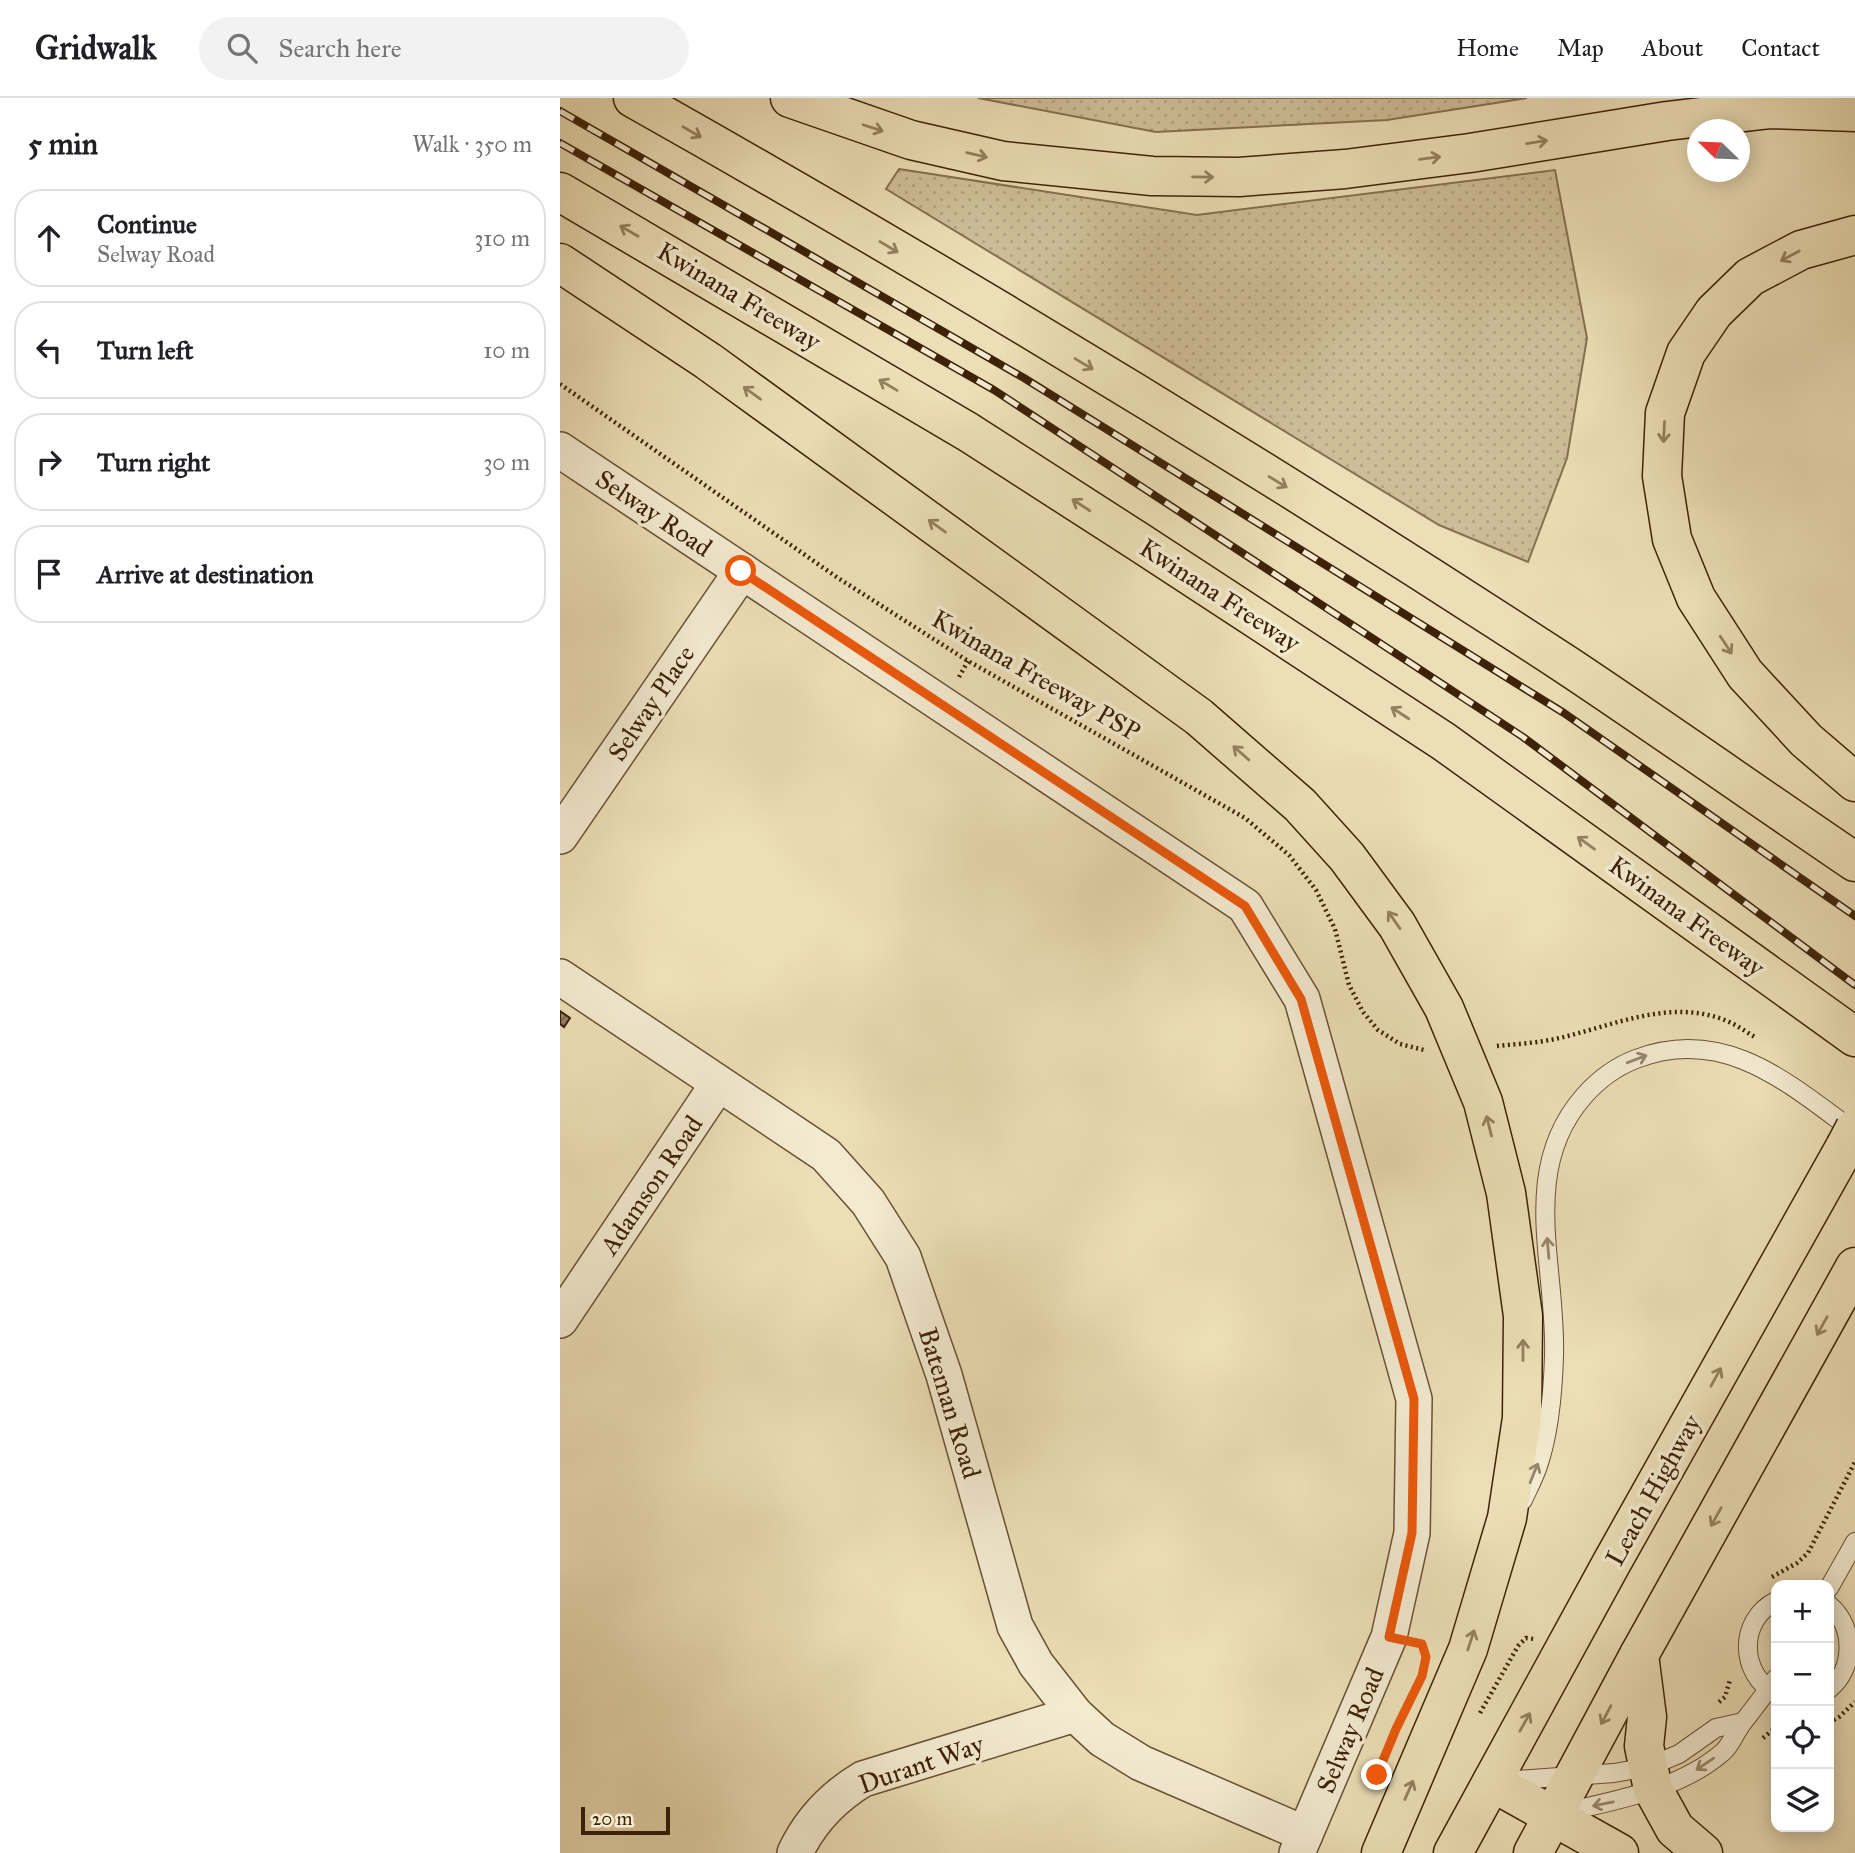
<!DOCTYPE html>
<meta charset="utf-8">
<style>
body{margin:0;font-family:"IM FELL Great Primer",serif;background:#f2f2f2;color:#202124}
.controls{position:absolute;right:21px;bottom:21px;display:grid;overflow:hidden;border-radius:14px;box-shadow:0 4px 18px #0003}
.controls button{width:63px;height:63px;display:grid;place-items:center;padding:0;border:0;border-bottom:2px solid #e0e0e0;background:#fff;color:#202124;font:35px sans-serif}
.compass{position:absolute;left:1127px;top:21px;width:63px;height:63px;border-radius:50%;background:#fff;box-shadow:0 4px 18px #0003;rotate:293deg}
.scale{position:absolute;left:21px;bottom:18px;width:89px;box-sizing:border-box;padding-left:7px;border:4px solid #3d2207;border-top:0;font-size:19px;line-height:24px;white-space:nowrap;color:#3d2207;-webkit-text-stroke:5px #f3ead0;paint-order:stroke}
.stop{position:absolute;width:21px;height:21px;margin:-16px;border:5px solid #ea580c;border-radius:50%;background:#fff}
.stop.end{background:#ea580c;border-color:#fff;box-shadow:0 2px 7px #0008}
.list{margin:0;padding:0;list-style:none}
h2{display:flex;justify-content:space-between;align-items:center;height:91px;margin:0;padding:0 28px;font-size:30px}
h2 small{font-size:23px;font-weight:400;color:#757577}
.list li{display:grid;grid-template-columns:46px 1fr auto;gap:21px;align-items:center;box-sizing:border-box;height:98px;margin:0 14px 14px;padding:0 14px;border:2px solid #e0e0e0;border-radius:28px}
.list b{display:block;font-size:26px;white-space:nowrap}
.list p{margin:0;font-size:23px;white-space:nowrap;color:#757577}
.list em{font-size:23px;font-style:normal;color:#757577}
.icon{flex:none;width:38px;height:38px;fill:none;stroke:currentColor;stroke-width:2;stroke-linecap:round;stroke-linejoin:round}
.map{position:relative;flex:none;width:1295px;height:1755px;overflow:hidden}
header{display:flex;align-items:center;gap:42px;box-sizing:border-box;height:98px;padding:0 35px;background:#fff;border-bottom:2px solid #e0e0e0}
header strong{font-size:33px}
nav{display:flex;gap:38px;margin-inline-start:auto;font-size:24px}
.search{width:490px;height:63px;background:#f2f2f2;display:flex;align-items:center;gap:18px;box-sizing:border-box;padding:0 24px;border-radius:38px;color:#757577;font-size:26px}
main{display:flex}
aside{flex:1;background:#fff}
.map>svg:first-child{display:block}
</style>
<header>
<strong>Gridwalk</strong>
<div class="search"><svg class="icon" aria-label="search" viewBox="0 0 24 24"><circle cx="10" cy="10" r="6"/><path d="M15 15l6 6"/></svg>Search here</div>
<nav><a>Home</a><a>Map</a><a>About</a><a>Contact</a></nav>
</header>
<main>
<aside>
<h2>5 min<small>Walk · 350 m</small></h2>
<ul class="list">
<li><svg class="icon" aria-label="ahead" viewBox="0 0 24 24"><path d="M12 20V5M6 11l6-6 6 6"/></svg><div><b>Continue</b><p>Selway Road</p></div><em>310 m</em></li>
<li><svg class="icon" aria-label="left" viewBox="0 0 24 24"><path d="M17 20v-9H6M10 6l-5 5 5 5"/></svg><div><b>Turn left</b></div><em>10 m</em></li>
<li><svg class="icon" aria-label="right" viewBox="0 0 24 24"><path d="M7 20v-9h11M14 6l5 5-5 5"/></svg><div><b>Turn right</b></div><em>30 m</em></li>
<li><svg class="icon" aria-label="arrive" viewBox="0 0 24 24"><path d="M6 21V4h12l-3 4 3 4H6"/></svg><div><b>Arrive at destination</b></div></li>
</ul>
</aside>
<div class="map">
<svg width="1295" height="1755" viewBox="0 0 1295 1755">
<defs>
<pattern id="grass-dots" width="8" height="8" patternUnits="userSpaceOnUse" patternTransform="scale(1.75)"><rect width="8" height="8" fill="#cebe98"/><path d="M2 2h.1M6 6h.1" fill="none" stroke="#b2a382" stroke-width="1.8" stroke-linecap="round"/></pattern>
<pattern id="building-cross-hatch" width="8" height="8" patternUnits="userSpaceOnUse" patternTransform="scale(1.75)"><rect width="8" height="8" fill="#988462"/><path d="M0 0l8 8M0 8l8-8" fill="none" stroke="#7d6c4f"/></pattern>
</defs>
<rect width="100%" height="100%" fill="#ecdeb6"/>
<filter id="stains"><feTurbulence type="fractalNoise" baseFrequency=".00286" numOctaves="4"/><feColorMatrix values="0 0 0 0 .2 0 0 0 0 .09 0 0 0 0 .02 0 0 0 .5 -.17"/></filter>
<radialGradient id="worn" r=".72"><stop offset=".6" stop-color="#630" stop-opacity="0"/><stop offset="1" stop-color="#630" stop-opacity=".3"/></radialGradient>
<!-- grass -->
<g fill="url(#grass-dots)" stroke="#867050" stroke-width="2">
<polygon points="418,0 967,0 827,22 596,34"/>
<polygon points="339,71 637,117 995,72 1027,240 1007,360 968,464 879,427 326,91"/>
</g>
<!-- building -->
<polygon fill="url(#building-cross-hatch)" stroke="#3d2207" stroke-width="2" points="0,913 10,920 4,929 0,926"/>
<g fill="none" stroke-linecap="round" stroke-linejoin="round">
<!-- lane casing -->
<g stroke="#695133" stroke-width="20">
<g id="lane">
<path d="M963 1402C968 1391 974 1380 978 1368 989 1336 993 1292 994 1258 997 1168 958 1073 1024 998 1039 981 1055 969 1076 961 1164 927 1228 985 1295 1034"/>
<polyline points="1269,1490 1295,1444"/>
<path d="M1216 1503C1178 1522 1179 1576 1216 1596"/>
<path d="M1269 1507C1295 1528 1295 1571 1269 1591"/>
<polyline points="943,1683 1054,1675 1088,1669 1119,1656 1156,1630 1183,1624"/>
<path d="M998 1716C1054 1702 1118 1693 1163 1654 1172 1646 1176 1632 1184 1623 1195 1609 1206 1595 1216 1580"/>
</g>
</g>
<!-- street casing -->
<g stroke="#695133" stroke-width="38">
<g id="street">
<polyline points="0,352 685,808 742,901 854,1301 852,1435 829,1539 737,1755"/>
<polyline points="0,738 182,473"/>
<polyline points="0,879 266,1057 308,1104 343,1159 384,1277 455,1528 476,1566 515,1616 542,1641 581,1665 745,1736"/>
<polyline points="0,1222 158,986"/>
<path d="M235 1755C250 1723 273 1699 303 1681L515 1616"/>
</g>
</g>
<!-- highway casing -->
<g stroke="#3d2207" stroke-width="41">
<g id="highway">
<path d="M73 0C391 179 703 369 1008 568 1104 632 1199 699 1295 764"/>
<polyline points="230,0 351,42 443,63 592,78 679,79 785,71 910,55 1107,23 1211,11 1295,14"/>
<polyline points="0,94 408,334 579,444 883,643 1295,939"/>
<polyline points="1295,137 1241,152 1190,179 1154,214 1126,255 1105,315 1102,378 1112,441 1136,500 1185,576 1246,642 1295,684"/>
<polyline points="0,165 148,263 639,619 740,707 787,759 837,827 884,910 923,1004 946,1095 963,1218 962,1320 947,1420 908,1551 821,1755"/>
<polyline points="1079,1557 1087,1619 1084,1648 1093,1691 1115,1731 1143,1755"/>
<polyline points="932,1684 1059,1755"/>
<polyline points="893,1755 1051,1466 1285,1049"/>
<polyline points="973,1755 1079,1557 1295,1169"/>
</g>
</g>
<!-- path -->
<g stroke="#3d2207" stroke-width="4.5" stroke-dasharray="2 3.5" stroke-linecap="butt">
<polyline points="0,286 278,480 408,563 685,720 729,757 756,792 775,831 789,887 803,914 818,932 840,946 864,952"/>
<polyline points="399,579 408,563"/>
<path d="M937 948C956 946 976 945 995 941 1051 929 1110 899 1167 923 1177 927 1186 934 1195 939"/>
<polyline points="1212,1479 1237,1465 1248,1455 1295,1364"/>
<polyline points="1159,1604 1165,1599 1170,1582"/>
<polyline points="920,1615 958,1548 966,1540 974,1541"/>
<polyline points="1269,1625 1279,1619 1295,1604"/>
<polyline points="1203,1640 1216,1629"/>
</g>
<!-- lane -->
<use href="#lane" stroke="#f3ead0" stroke-width="18"/>
<!-- street -->
<use href="#street" stroke="#f3ead0" stroke-width="35"/>
<!-- highway -->
<use href="#highway" stroke="#ecdeb6" stroke-width="38"/>
<!-- rail casing -->
<g stroke="#3d2207" stroke-width="8">
<g id="rail">
<polyline points="0,13 464,280 1004,615 1295,818"/>
<polyline points="0,45 434,292 963,639 1295,887"/>
</g>
</g>
<!-- rail -->
<use href="#rail" stroke="#f3ead0" stroke-width="5" stroke-dasharray="16" stroke-linecap="butt"/>
<!-- highway-bridge casing -->
<g stroke="#3d2207" stroke-width="41" stroke-linecap="butt">
<polyline id="highway-bridge" points="1285,1049 1295,1030"/>
</g>
<!-- highway-bridge -->
<use href="#highway-bridge" stroke="#ecdeb6" stroke-width="38"/>
</g>
<!-- one-way arrows -->
<defs><path id="oneway-shaft" d="M-6 0H5M1.5-3L5.5 0L1.5 3" fill="none" stroke-width="1.6" stroke-linecap="round" stroke-linejoin="round" transform="scale(1.75)"/></defs>
<g stroke="#94805e">
<use href="#oneway-shaft" transform="translate(313 30) rotate(18)"/>
<use href="#oneway-shaft" transform="translate(132 34) rotate(30)"/>
<use href="#oneway-shaft" transform="translate(977 44) rotate(-9)"/>
<use href="#oneway-shaft" transform="translate(417 57) rotate(13)"/>
<use href="#oneway-shaft" transform="translate(870 60) rotate(-7)"/>
<use href="#oneway-shaft" transform="translate(643 79) rotate(1)"/>
<use href="#oneway-shaft" transform="translate(69 133) rotate(-150)"/>
<use href="#oneway-shaft" transform="translate(329 149) rotate(31)"/>
<use href="#oneway-shaft" transform="translate(1230 158) rotate(152)"/>
<use href="#oneway-shaft" transform="translate(524 266) rotate(31)"/>
<use href="#oneway-shaft" transform="translate(328 287) rotate(-149)"/>
<use href="#oneway-shaft" transform="translate(192 295) rotate(-144)"/>
<use href="#oneway-shaft" transform="translate(1104 334) rotate(93)"/>
<use href="#oneway-shaft" transform="translate(718 384) rotate(31)"/>
<use href="#oneway-shaft" transform="translate(521 407) rotate(-147)"/>
<use href="#oneway-shaft" transform="translate(377 428) rotate(-144)"/>
<use href="#oneway-shaft" transform="translate(1166 547) rotate(57)"/>
<use href="#oneway-shaft" transform="translate(840 615) rotate(-147)"/>
<use href="#oneway-shaft" transform="translate(681 655) rotate(-139)"/>
<use href="#oneway-shaft" transform="translate(1026 745) rotate(-144)"/>
<use href="#oneway-shaft" transform="translate(834 822) rotate(-125)"/>
<use href="#oneway-shaft" transform="translate(929 1028) rotate(-104)"/>
<use href="#oneway-shaft" transform="translate(1262 1228) rotate(119)"/>
<use href="#oneway-shaft" transform="translate(963 1252) rotate(-90)"/>
<use href="#oneway-shaft" transform="translate(1156 1279) rotate(-61)"/>
<use href="#oneway-shaft" transform="translate(1156 1419) rotate(119)"/>
<use href="#oneway-shaft" transform="translate(911 1542) rotate(-72)"/>
<use href="#oneway-shaft" transform="translate(1046 1617) rotate(118)"/>
<use href="#oneway-shaft" transform="translate(965 1624) rotate(-61)"/>
<use href="#oneway-shaft" transform="translate(849 1692) rotate(-66)"/>
</g>
<g stroke="#98866c">
<use href="#oneway-shaft" transform="translate(1077 961) rotate(-21)"/>
<use href="#oneway-shaft" transform="translate(988 1150) rotate(-95)"/>
<use href="#oneway-shaft" transform="translate(974 1375) rotate(-68)"/>
<use href="#oneway-shaft" transform="translate(1145 1666) rotate(146)"/>
<use href="#oneway-shaft" transform="translate(1043 1706) rotate(169)"/>
</g>
<g fill="none" stroke-linecap="round" stroke-linejoin="round">
<!-- route -->
<polyline stroke="#ea580c" stroke-width="9" points="181,473 685,808 741,901 854,1301 852,1435 829,1539 862,1546 866,1559 862,1578 836,1631 817,1677"/>
</g>
<g text-anchor="middle" dominant-baseline="central" stroke-width="7" stroke-linejoin="round" paint-order="stroke">
<!-- street labels -->
<g font-size="26" fill="#3d2207" stroke="#f3ead0">
<text transform="translate(179 198) rotate(31)">Kwinana Freeway</text>
<text transform="translate(94 415) rotate(34)">Selway Road</text>
<text transform="translate(660 497) rotate(33)">Kwinana Freeway</text>
<text transform="translate(476 577) rotate(30)">Kwinana Freeway PSP</text>
<text transform="translate(91 605) rotate(-56)">Selway Place</text>
<text transform="translate(1127 818) rotate(36)">Kwinana Freeway</text>
<text transform="translate(91 1087) rotate(-56)">Adamson Road</text>
<text transform="translate(390 1305) rotate(73)">Bateman Road</text>
<text transform="translate(1093 1392) rotate(-61)">Leach Highway</text>
<text transform="translate(790 1632) rotate(-67)">Selway Road</text>
<text transform="translate(361 1666) rotate(-19)">Durant Way</text>
</g>
</g>
<rect width="100%" height="100%" filter="url(#stains)"/>
<rect width="100%" height="100%" fill="url(#worn)"/>
</svg>
<div class="controls">
<button>+</button>
<button>−</button>
<button><svg class="icon" aria-label="locate" viewBox="0 0 24 24"><circle cx="12" cy="12" r="6"/><path d="M12 2v4M12 18v4M2 12h4M18 12h4"/></svg></button>
<button><svg class="icon" aria-label="layers" viewBox="0 0 24 24"><path d="M12 4l9 5-9 5-9-5zM3 14l9 5 9-5"/></svg></button>
</div>
<svg class="compass" viewBox="-18 -18 36 36"><path d="M0-13l5 13h-10z" fill="#e53935"/><path d="M0 13l5-13h-10z" fill="#757577"/></svg>
<div class="scale">20 m</div>
<div class="stop" style="left:181px;top:473px"></div>
<div class="stop end" style="left:817px;top:1677px"></div>
</div>
</main>
